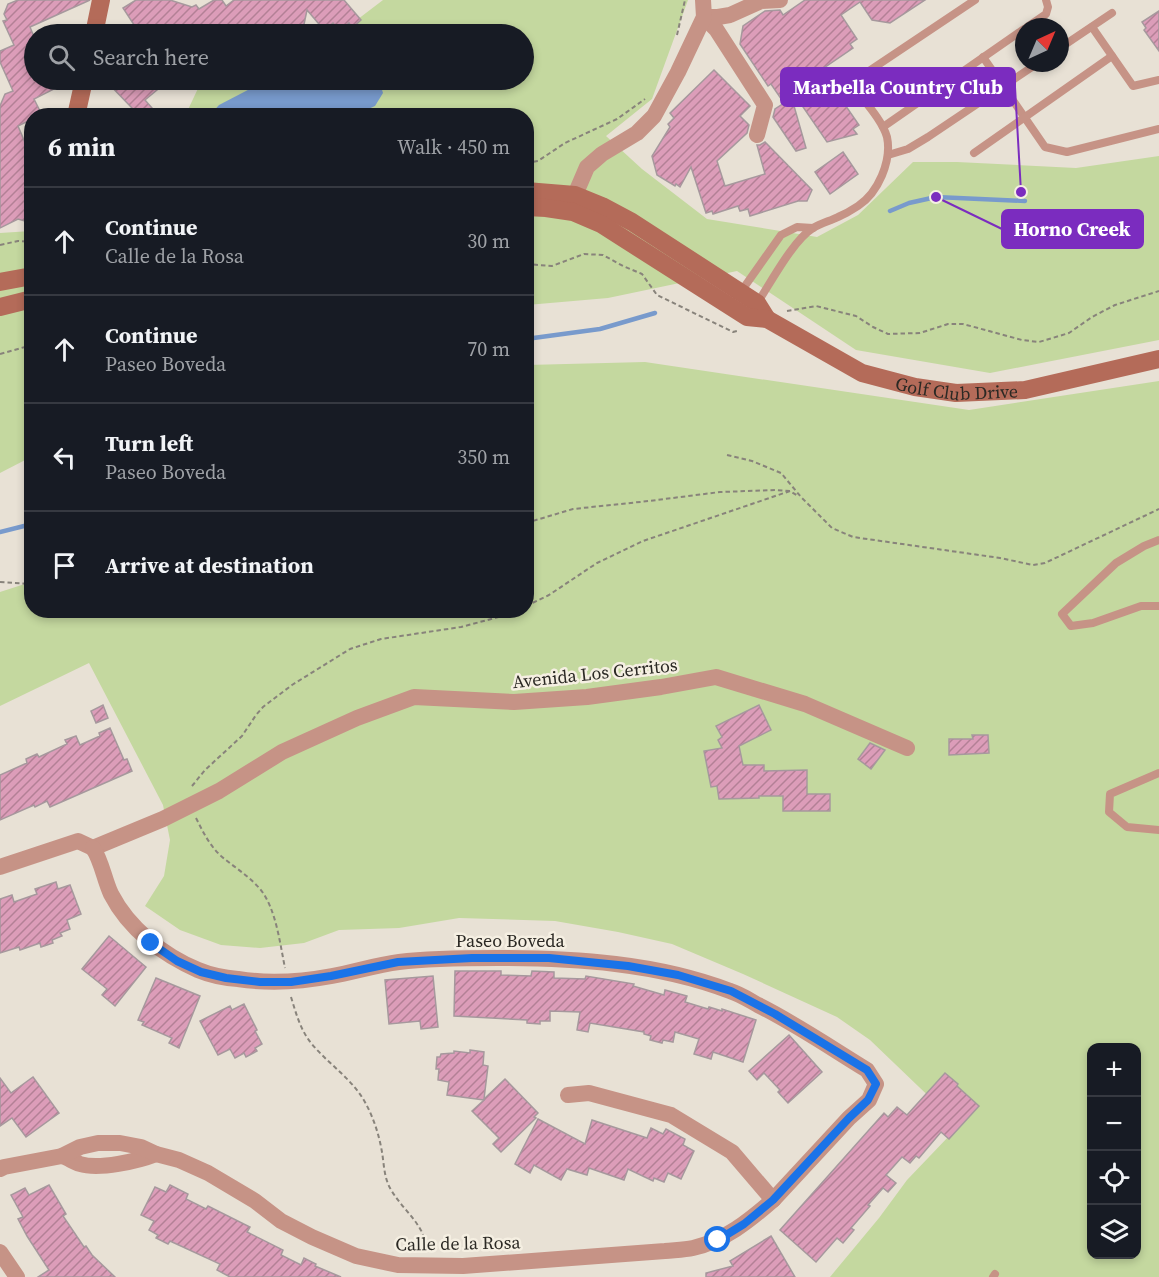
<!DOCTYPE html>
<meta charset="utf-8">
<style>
body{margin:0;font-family:"Source Serif 4",serif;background:#20242c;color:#f1f3f6}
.controls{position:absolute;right:18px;bottom:18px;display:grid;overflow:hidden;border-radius:12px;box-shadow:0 3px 9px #0003}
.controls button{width:54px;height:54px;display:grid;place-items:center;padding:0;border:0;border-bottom:2px solid #363941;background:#171b24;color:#f1f3f6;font:30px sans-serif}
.compass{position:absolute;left:1015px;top:18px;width:54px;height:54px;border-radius:50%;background:#171b24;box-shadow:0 3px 9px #0003;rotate:44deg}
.stop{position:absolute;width:18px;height:18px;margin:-14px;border:4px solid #1a73e8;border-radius:50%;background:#fff}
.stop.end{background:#1a73e8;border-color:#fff;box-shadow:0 2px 6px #0008}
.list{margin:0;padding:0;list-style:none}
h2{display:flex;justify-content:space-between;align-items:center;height:78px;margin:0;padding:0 24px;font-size:26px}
h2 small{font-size:20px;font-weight:400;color:#9ea1a6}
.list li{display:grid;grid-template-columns:39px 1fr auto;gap:18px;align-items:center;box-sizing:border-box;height:108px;padding:0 24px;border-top:2px solid #363941}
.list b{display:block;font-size:22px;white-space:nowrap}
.list p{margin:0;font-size:20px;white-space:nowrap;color:#9ea1a6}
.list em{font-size:20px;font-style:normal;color:#9ea1a6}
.icon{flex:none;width:33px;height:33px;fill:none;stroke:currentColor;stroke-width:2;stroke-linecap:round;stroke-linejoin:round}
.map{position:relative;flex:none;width:1159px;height:1277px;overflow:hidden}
.search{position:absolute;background:#171b24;box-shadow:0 3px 9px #0003;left:24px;top:24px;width:510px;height:66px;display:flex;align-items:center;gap:15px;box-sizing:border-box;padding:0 21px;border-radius:33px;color:#9ea1a6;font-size:22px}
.panel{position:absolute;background:#171b24;box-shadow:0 3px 9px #0003;left:24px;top:108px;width:510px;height:510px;border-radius:24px}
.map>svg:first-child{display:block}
</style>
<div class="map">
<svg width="1159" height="1277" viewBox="0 0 1159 1277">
<defs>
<pattern id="building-hatch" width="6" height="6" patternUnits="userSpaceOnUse" patternTransform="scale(1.5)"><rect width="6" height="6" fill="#dc9db9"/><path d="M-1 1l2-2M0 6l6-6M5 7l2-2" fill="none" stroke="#b38096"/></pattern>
</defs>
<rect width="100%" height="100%" fill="#e8e1d5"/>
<!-- green -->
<g fill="#c4d89f" fill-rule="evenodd">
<polygon points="383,0 688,0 652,99 606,136 642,169 707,219 817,237 858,215 913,162 957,162 1076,168 1159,156 1159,340 990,373 856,350 737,271 608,298 527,305 526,116 185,116 202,80 524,80 524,34 326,34 345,29"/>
<polygon points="31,231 31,457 0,473 0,233"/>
<path d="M645 362 969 410 1159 381V1277H830L879 1218 907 1180 950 1135 943 1110 870 1040 837 1017 743 974 672 944 618 932 555 921 459 918 399 928 339 930 304 943 260 948 221 945 180 930 145 906 164 876 170 840 163 805 89 663 0 706V592L31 582 32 610H526L527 365ZM1092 1048H1136V1254H1092Z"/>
</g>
<!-- water -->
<polygon fill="#789acc" points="267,80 379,80 383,93 375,106 355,115 210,115 219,105"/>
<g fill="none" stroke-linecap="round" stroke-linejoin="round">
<!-- stream -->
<g stroke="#789acc" stroke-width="4.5">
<polyline points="890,211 909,203 936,197 1025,201"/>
<polyline points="526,339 600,329 655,313"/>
<polyline points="0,532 32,524"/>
</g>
</g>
<!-- building -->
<g fill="url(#building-hatch)" stroke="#a6989d" stroke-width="1.5">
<polygon points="18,0 90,0 30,27 34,37 34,80 50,80 54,89 34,99 42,115 32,116 32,119 18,126 27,147 32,148 32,223 18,219 0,228 0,106 5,94 13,91 0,62 0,51 14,45 3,21 7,20 4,14 8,4"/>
<polygon points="136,0 170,0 192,7 196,5 199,9 214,0 222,0 226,6 234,0 344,0 361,20 352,28 349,23 340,31 333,23 324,30 307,10 302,34 294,33 292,34 140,34 123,8"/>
<polygon points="805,0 925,0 890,23 872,20 860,2 841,15 857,39 850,44 853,48 821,70 859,125 853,129 857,134 827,142 788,85 806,148 796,151 773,117 775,109 784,103 771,84 768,86 740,44 743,26 765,11 780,10 783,15"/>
<polygon points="1159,11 1159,51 1144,30 1146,28 1142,22"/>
<polygon points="714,70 750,106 740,116 749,125 747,133 717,161 725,186 765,174 757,145 760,145 765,142 812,190 807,201 798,201 750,216 748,209 740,211 738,206 713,214 712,211 706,213 691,167 680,187 676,184 675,186 657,175 652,156 670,127 668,124 674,118 670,113"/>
<polygon points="105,80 169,80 145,100 159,116 124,116 132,108"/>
<polygon points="843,152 858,174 830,194 815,172"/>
<polygon points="103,705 108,718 96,723 91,711"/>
<polygon points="759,705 771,730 739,746 743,765 764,765 764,771 807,770 807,794 830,794 830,811 783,811 783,796 759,796 759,798 719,799 717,786 711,787 704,751 722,748 718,740 722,737 716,726"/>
<polygon points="110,728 124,760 127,759 132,771 50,807 47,801 35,807 34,805 0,820 0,775 27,763 26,759 37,754 39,757 67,744 65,740 76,736 80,745 100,736 99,733"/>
<polygon points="972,735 988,735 989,753 949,755 949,739 973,739"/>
<polygon points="870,743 885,750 871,769 858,759"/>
<polygon points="56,882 58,889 70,885 81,914 67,920 70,929 60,933 62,936 52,940 53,943 41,947 40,943 20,950 19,947 0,953 0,899 12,895 14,902 37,894 35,889"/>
<polygon points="109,936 146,967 115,1006 102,995 107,989 82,969"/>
<polygon points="455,971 501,971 501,975 531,976 532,971 554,972 554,978 585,979 586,976 634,984 633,986 664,995 665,990 687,996 685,1002 708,1009 709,1007 722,1011 722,1009 756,1020 743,1062 713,1052 711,1059 694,1054 699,1039 675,1032 673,1042 663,1040 662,1043 650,1040 651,1036 644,1034 644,1032 590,1023 588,1032 577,1030 580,1012 550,1011 550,1021 540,1021 540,1024 527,1023 527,1020 454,1016"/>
<polygon points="433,976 438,1027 421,1029 420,1021 389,1024 385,980"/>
<polygon points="156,978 200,996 179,1048 169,1043 172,1038 142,1025 144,1022 138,1020"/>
<polygon points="244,1004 257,1030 255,1031 262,1044 255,1048 257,1051 246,1057 244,1053 235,1058 230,1049 218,1055 200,1021 230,1006 232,1010"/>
<polygon points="789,1035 822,1072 788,1103 778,1092 780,1090 764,1073 757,1080 749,1071"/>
<polygon points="470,1050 484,1052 483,1065 488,1066 484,1099 505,1079 538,1113 534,1117 536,1118 501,1152 493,1144 499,1138 472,1111 484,1100 447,1095 449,1082 438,1080 439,1069 436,1069 437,1057 440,1057 441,1054 454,1053 454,1051 470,1053"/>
<polygon points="945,1073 958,1084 957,1086 979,1106 949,1139 941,1132 919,1158 916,1156 910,1163 902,1157 886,1175 896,1183 888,1192 883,1188 868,1205 870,1206 851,1228 854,1230 843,1243 837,1238 816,1262 780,1230 884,1113 888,1117 897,1107 907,1115"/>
<polygon points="33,1077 59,1113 26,1137 12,1118 0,1126 0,1078 11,1093"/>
<polygon points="538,1119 585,1144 592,1120 647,1138 651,1128 663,1134 666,1129 685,1139 683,1145 694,1151 681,1179 668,1173 664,1182 654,1178 653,1181 628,1169 624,1180 589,1168 587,1175 567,1169 561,1180 534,1165 530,1173 515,1164"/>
<polygon points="49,1185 66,1214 63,1216 84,1247 86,1246 92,1255 115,1277 38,1277 49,1270 27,1236 18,1219 23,1217 11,1195 25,1188 29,1195"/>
<polygon points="170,1185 188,1194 186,1199 206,1209 208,1206 250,1227 247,1232 283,1250 281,1255 301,1265 304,1258 316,1264 315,1266 341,1277 230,1277 217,1270 220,1264 170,1241 168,1244 156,1238 158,1235 149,1230 154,1221 141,1215 155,1187 166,1192"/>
<polygon points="771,1236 795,1277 706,1277 706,1273 733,1266 730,1261"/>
</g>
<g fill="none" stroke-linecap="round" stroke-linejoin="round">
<!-- path -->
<g stroke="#88837b" stroke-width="2" stroke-dasharray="4.5 3" stroke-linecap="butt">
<polyline points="677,35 685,0"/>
<polyline points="526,163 538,161 565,143 617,119 645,99"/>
<polyline points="0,245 18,241 32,242"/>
<polyline points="526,264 552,266 584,254 603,255 623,266 642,274 657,295 733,332 737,331"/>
<polyline points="787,311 816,306 856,316 873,327 888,334 920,333 948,324 963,324 1022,340 1039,342 1069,333 1092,317 1115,305 1159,291"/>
<polyline points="0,354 32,345"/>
<polyline points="727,455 752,461 781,473 801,497 832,528 853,537 1000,558 1033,565 1045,563 1159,509"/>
<polyline points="526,523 573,509 649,501 720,492 776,490 790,491 798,496"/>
<polyline points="0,582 32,584"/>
<polyline points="526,606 549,595 597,563 643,541 790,491"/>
<polyline points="192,786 205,770 242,736 256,715 263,707 292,685 350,649 381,639 461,627 510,614 518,610"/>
<path d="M196 818C203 832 210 846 221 856 234 867 249 876 260 889 276 908 280 944 285 968"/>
<path d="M291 997C296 1013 300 1029 311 1043 328 1064 353 1079 366 1104 374 1119 379 1135 382 1152 384 1164 384 1177 390 1188 402 1210 424 1223 427 1249"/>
</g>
<!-- lane -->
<g stroke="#c69386" stroke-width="8">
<polyline points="1027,27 1046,14 1048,7 1046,0"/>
<polyline points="1092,27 1133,86 1159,80"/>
<polyline points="1060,48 1112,13"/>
<polyline points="983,57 1045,147 1067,152 1159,129"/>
<polyline points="883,127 1024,29"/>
<polyline points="974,153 1112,56"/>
<polyline points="888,155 908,149 928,137 1038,63"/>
<polyline points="740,293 781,235 797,227 813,228"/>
<path d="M756 305C770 284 793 240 813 228 821 223 830 221 838 217 845 214 852 210 858 206 878 193 892 161 887 137 883 122 867 104 857 91V84L860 77 975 0"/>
<polyline points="1159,540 1144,546 1116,563 1062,614 1071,626 1093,623 1141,606 1159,606"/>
<polyline points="1159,773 1110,794 1109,812 1127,827 1159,830"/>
<polyline points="993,1277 995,1274"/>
</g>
<!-- street -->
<g stroke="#c69386" stroke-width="16">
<polyline points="704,17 716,29 765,105 757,135"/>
<polyline points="704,17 718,17 730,15 761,1 780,0"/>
<polyline points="573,208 575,195 587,167 602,154 637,133 654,116 678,72 704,17 703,0"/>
<polyline points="93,848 163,819 219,791 282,752 357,718 414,697 514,702 587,697 661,687 716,677 805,704 907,748"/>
<polyline points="0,867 78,841 93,848"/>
<polyline points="568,1095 589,1093 671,1115 732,1152 773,1200"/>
<path d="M62 1156C68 1158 74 1162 80 1164 99 1170 138 1161 156 1154"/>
<path d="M0 1169 4 1167 62 1156 80 1147 98 1143H120L141 1147 156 1154 179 1160 208 1173 255 1201 281 1221 312 1237 356 1256 398 1265 463 1266 665 1251C674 1250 684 1250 693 1248 724 1241 749 1221 773 1200L849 1118 869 1100 876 1084 867 1070C831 1048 796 1024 758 1005 749 1000 740 994 730 991 657 963 575 958 498 958 465 958 431 958 399 962 376 965 354 972 332 976 300 982 270 984 238 979 225 978 210 975 198 970 163 955 129 929 111 894 104 879 102 862 93 848"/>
<polyline points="0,1252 17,1277"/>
</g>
<!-- secondary -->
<g stroke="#b46b59" stroke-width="18">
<polyline points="94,34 101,0"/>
<polyline points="76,116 84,80"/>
<polyline points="526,191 575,195 602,206 632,222 757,303 767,319"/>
<path id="s1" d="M526 207 546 208 573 212 601 224 747 317 767 319 862 373 915 387 956 393 1025 390 1159 359"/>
<polyline points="0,282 32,276"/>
<polyline points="0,307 32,299"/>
</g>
</g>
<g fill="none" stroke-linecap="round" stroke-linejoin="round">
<!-- route -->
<polyline stroke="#1a73e8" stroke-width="8" points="151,943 177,961 201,972 226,978 260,982 291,982 331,976 398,962 472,958 549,958 628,966 678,975 731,991 775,1014 867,1070 876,1084 868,1100 849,1118 773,1200 744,1224 718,1240"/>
</g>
<g text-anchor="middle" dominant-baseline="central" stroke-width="5" stroke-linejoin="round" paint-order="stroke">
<!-- street labels -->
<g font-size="18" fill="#2b2924" stroke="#f5efe2">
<text stroke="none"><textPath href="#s1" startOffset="477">Golf Club Drive</textPath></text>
<text transform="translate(595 673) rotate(-6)">Avenida Los Cerritos</text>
<text x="510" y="940">Paseo Boveda</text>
<text transform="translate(458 1243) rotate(-1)">Calle de la Rosa</text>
</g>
</g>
<!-- callouts -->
<path fill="none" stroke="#7b2cbf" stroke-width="2" d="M1021 192L1015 87M936 197L1002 229"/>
<g fill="#7b2cbf" stroke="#f5efe2" stroke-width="2">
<circle cx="1021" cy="192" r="6"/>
<circle cx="936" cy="197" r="6"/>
</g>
<g fill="#7b2cbf" stroke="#7b2cbf" stroke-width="2">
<rect x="781" y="68" width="234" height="38" rx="6"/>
<rect x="1002" y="210" width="141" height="38" rx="6"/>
</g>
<g font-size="20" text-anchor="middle" font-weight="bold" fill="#fff">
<text x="898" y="94">Marbella Country Club</text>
<text x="1072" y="236">Horno Creek</text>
</g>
</svg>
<div class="controls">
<button>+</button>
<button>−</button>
<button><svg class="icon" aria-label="locate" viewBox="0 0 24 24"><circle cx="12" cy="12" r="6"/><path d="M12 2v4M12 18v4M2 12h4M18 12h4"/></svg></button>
<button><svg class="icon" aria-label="layers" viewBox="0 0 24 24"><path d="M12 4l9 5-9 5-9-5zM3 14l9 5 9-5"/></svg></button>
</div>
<svg class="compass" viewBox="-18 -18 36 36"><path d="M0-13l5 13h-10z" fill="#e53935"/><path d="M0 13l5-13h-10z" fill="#9ea1a6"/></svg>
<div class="stop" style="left:718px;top:1240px"></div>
<div class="stop end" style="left:151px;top:943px"></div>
<div class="search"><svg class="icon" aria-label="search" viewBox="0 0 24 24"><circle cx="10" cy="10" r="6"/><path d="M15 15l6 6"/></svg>Search here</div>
<section class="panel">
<h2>6 min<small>Walk · 450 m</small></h2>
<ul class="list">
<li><svg class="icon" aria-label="ahead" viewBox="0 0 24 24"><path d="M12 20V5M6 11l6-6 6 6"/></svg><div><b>Continue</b><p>Calle de la Rosa</p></div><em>30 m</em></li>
<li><svg class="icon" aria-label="ahead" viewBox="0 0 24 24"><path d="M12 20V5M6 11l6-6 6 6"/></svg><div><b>Continue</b><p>Paseo Boveda</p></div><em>70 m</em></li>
<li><svg class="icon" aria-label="left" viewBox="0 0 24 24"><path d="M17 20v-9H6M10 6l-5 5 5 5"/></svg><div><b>Turn left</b><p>Paseo Boveda</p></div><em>350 m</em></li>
<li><svg class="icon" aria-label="arrive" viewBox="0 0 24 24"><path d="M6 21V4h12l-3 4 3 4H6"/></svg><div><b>Arrive at destination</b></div></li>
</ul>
</section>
</div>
